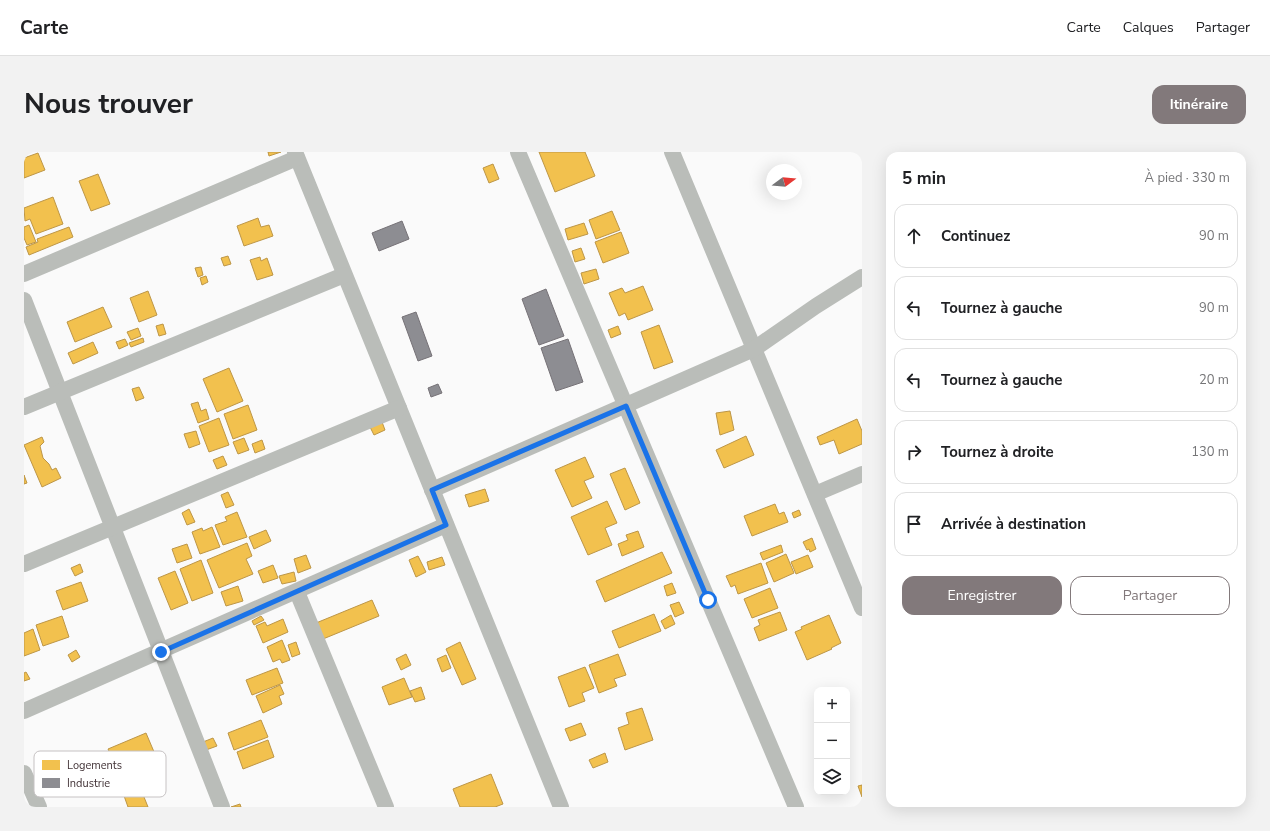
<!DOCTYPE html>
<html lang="fr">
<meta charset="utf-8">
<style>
body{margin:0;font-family:"Nunito Sans",sans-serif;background:#f2f2f2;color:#202124}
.controls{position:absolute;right:12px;bottom:12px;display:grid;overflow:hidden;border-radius:8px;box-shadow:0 4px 16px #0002}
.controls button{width:36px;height:36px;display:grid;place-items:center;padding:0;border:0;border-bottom:1px solid #e0e0e0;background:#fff;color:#202124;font:20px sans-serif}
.compass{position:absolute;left:742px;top:12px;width:36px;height:36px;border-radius:50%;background:#fff;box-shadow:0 4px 16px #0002;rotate:74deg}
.stop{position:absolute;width:12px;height:12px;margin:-9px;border:3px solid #1a73e8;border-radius:50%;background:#fff}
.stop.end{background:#1a73e8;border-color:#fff;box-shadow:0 1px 4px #0008}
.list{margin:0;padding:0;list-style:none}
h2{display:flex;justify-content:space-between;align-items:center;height:52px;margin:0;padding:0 16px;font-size:17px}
h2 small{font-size:13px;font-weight:400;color:#757577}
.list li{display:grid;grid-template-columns:26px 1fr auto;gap:12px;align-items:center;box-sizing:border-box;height:64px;margin:0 8px 8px;padding:0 8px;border:1px solid #e0e0e0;border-radius:12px}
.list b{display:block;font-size:15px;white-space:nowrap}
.list em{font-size:13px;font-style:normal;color:#757577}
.actions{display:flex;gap:8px;padding:12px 16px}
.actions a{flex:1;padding:9px 0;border:1px solid #82797b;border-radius:12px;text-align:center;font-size:14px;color:#82797b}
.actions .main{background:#82797b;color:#fff}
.icon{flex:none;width:22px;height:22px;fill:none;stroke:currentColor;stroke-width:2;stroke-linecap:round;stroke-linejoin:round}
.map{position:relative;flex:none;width:838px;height:655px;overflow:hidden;border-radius:12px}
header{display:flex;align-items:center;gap:24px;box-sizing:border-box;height:56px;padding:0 20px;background:#fff;border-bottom:1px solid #e0e0e0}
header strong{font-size:19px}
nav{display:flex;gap:22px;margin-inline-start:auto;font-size:14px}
.intro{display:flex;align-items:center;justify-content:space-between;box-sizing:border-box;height:96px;padding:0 24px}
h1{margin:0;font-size:28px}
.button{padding:10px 18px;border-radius:12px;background:#82797b;color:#fff;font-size:14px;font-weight:700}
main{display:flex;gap:24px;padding:0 24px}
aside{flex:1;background:#fff;border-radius:12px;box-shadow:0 4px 16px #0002}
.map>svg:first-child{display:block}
</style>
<header>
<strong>Carte</strong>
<nav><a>Carte</a><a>Calques</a><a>Partager</a></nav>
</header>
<div class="intro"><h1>Nous trouver</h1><a class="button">Itinéraire</a></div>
<main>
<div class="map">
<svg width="838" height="655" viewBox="0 0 838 655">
<rect width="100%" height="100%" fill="#fafafa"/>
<!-- homes -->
<g fill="#f2c14e" stroke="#bd9647">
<polygon points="244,0 257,0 245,4"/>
<polygon points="515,0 561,0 571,24 531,40"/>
<polygon points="14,1 21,18 0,26 0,6"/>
<polygon points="469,12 475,27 465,31 459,16"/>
<polygon points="74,22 86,52 67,59 55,29"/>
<polygon points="29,45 39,72 12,82 6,67 1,69 0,56"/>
<polygon points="588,59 596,78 572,87 565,68"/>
<polygon points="234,66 237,75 245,73 249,84 220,94 213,74"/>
<polygon points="560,71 564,82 544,88 541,77"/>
<polygon points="5,73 12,90 3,93 0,86 0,75"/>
<polygon points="45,75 49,85 5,103 2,95 14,90 13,87"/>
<polygon points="597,80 605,101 579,111 571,90"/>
<polygon points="557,96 561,107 551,110 548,99"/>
<polygon points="204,104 207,112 200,114 197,106"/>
<polygon points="236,105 237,109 243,106 249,123 233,128 226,108"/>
<polygon points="177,115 179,123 174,125 171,116"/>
<polygon points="572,117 575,127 560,132 557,121"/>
<polygon points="182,124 184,130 178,133 176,126"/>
<polygon points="619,134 629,158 604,168 601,161 595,164 585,141 598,136 601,141"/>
<polygon points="124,139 133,163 115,170 106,146"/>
<polygon points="79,155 88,175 51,190 43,170"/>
<polygon points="139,172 142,182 135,184 132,174"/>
<polygon points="635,173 649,210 630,217 617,180"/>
<polygon points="594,174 597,182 587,186 584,178"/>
<polygon points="114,176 117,184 107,188 103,180"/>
<polygon points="119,186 120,190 107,195 105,191"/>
<polygon points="101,187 104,193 95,197 92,190"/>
<polygon points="69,190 74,201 49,212 44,201"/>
<polygon points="205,216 219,249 193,260 179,227"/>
<polygon points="115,235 120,246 112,249 108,237"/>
<polygon points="174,250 177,259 182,257 185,267 174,271 167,252"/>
<polygon points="224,253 233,278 209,287 200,262"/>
<polygon points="706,259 710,278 696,283 692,261"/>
<polygon points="195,266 205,293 185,300 175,274"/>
<polygon points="833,267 838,279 838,292 815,302 810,288 796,293 793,285"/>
<polygon points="358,270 361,278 350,283 346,275"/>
<polygon points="172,279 176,292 165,296 160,282"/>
<polygon points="722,284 730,303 700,316 692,298"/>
<polygon points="18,285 20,290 16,294 19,306 25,312 28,318 32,316 37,326 18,335 0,293"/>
<polygon points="220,286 225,298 214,302 209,290"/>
<polygon points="238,288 241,297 231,301 228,292"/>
<polygon points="199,304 203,313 193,317 189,308"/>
<polygon points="561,305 570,325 560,329 568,346 548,355 531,318"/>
<polygon points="601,316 616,351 601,358 586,322"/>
<polygon points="0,323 3,331 0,332"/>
<polygon points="461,337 465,349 445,355 441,343"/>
<polygon points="204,340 210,353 202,356 197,343"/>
<polygon points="583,349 593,371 581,376 588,393 564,403 547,365"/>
<polygon points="751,352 755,362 760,360 764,370 728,384 720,364"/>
<polygon points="165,357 171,370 163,373 158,361"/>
<polygon points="775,358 777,363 770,366 768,361"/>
<polygon points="213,360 223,385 199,393 191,373 203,369 201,365"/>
<polygon points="188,375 196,395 176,402 168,380 178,376 179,379"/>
<polygon points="242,378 247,389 230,397 225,385"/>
<polygon points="614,379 620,395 598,404 594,392 604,388 602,383"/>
<polygon points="788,386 792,397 786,400 785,397 783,398 779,390"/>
<polygon points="223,391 228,404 222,407 229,422 195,436 183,408"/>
<polygon points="163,392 168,406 153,411 148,397"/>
<polygon points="757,393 759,400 739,408 736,401"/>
<polygon points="638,400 648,421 581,450 572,429"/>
<polygon points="762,402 770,421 750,430 742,411"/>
<polygon points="282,403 287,416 274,421 270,407"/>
<polygon points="784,403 789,415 772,422 767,410"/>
<polygon points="394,404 402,420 392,425 385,408"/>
<polygon points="418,405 421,413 405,418 403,410"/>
<polygon points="177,408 189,441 168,449 156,417"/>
<polygon points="737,411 744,431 714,442 711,433 707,435 702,424"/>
<polygon points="56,412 59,420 51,424 47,416"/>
<polygon points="249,413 254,426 239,431 234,419"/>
<polygon points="151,419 164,451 147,458 134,426"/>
<polygon points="270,420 272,429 258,432 255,424"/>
<polygon points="57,430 64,449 39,458 32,439"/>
<polygon points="648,431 652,441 643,444 640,434"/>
<polygon points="214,434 219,449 202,454 197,440"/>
<polygon points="746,436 754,456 728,466 720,447"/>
<polygon points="348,448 355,464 299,487 292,471"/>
<polygon points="655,450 660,461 651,465 646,453"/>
<polygon points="756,460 763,478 735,489 730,476 736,473 734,468"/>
<polygon points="630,462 637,479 595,496 588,479"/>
<polygon points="647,463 651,472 641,477 637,469"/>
<polygon points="805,463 817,491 807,496 808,497 783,508 771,480 778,477 777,475"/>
<polygon points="38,464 45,485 19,494 12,473"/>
<polygon points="237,464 240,468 230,473 228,469"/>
<polygon points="259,467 264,480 239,491 232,474 241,470 243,474"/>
<polygon points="9,477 16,498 0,504 0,481"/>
<polygon points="258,488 266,508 258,511 256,507 249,510 243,495"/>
<polygon points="272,490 276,502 268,505 264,493"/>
<polygon points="436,490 452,527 438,533 422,497"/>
<polygon points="52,498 56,505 48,510 44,503"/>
<polygon points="382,502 387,513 377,518 372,507"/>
<polygon points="594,502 602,523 590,527 593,534 575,541 565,513"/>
<polygon points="422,503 427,516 418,520 413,507"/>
<polygon points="561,515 570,536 558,541 561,549 545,555 534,525"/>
<polygon points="253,516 259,531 228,543 222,528"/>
<polygon points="2,520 6,527 0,529 0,521"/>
<polygon points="380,526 388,545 365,553 358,535"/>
<polygon points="256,533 260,542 255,544 258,552 239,561 232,544"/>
<polygon points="397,535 401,547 391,550 386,539"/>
<polygon points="618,556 629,588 601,598 594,576 605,572 602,561"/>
<polygon points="237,568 244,585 210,598 204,581"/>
<polygon points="557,571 562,583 546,589 541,577"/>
<polygon points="122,581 139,621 101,636 84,597"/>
<polygon points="189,586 193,594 182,598 179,590"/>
<polygon points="244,588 250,605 219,617 213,600"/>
<polygon points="581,601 584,610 569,616 565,608"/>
<polygon points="467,622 479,652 471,655 436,655 429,637"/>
<polygon points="838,633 838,645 834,634"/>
<polygon points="116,635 124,655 104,655 99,641"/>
<polygon points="216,652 217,655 207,655"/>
</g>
<!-- industry -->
<g fill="#8d8d92" stroke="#767277">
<polygon points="378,69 385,87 355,99 348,81"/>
<polygon points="522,137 540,184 515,193 498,147"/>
<polygon points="392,160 408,204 394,209 378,165"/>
<polygon points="544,187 559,230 532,239 517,196"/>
<polygon points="414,232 418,241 407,245 404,236"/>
</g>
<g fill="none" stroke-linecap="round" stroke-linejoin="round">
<!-- minor -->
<g stroke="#babdb9" stroke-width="16">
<polyline points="271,0 537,655"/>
<polyline points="494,0 772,655"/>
<polyline points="648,0 838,456"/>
<polyline points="0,122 273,6"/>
<polyline points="0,148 198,655"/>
<polyline points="0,255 320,123"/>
<polyline points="408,338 730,197 792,154 838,125"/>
<polyline points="791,342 838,322"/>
<polyline points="0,412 375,256"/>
<polyline points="273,440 362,655"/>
<polyline points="0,559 422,373"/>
<polyline points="0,621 15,655"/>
</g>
</g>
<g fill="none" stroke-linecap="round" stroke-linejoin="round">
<!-- route -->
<polyline stroke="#1a73e8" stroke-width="5" points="137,500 422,373 408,338 602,254 684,448"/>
</g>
<!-- legend -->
<rect x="10" y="599" width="132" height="46" rx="6" fill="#fff" stroke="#c6c2c3" stroke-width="1"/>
<rect x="18" y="608" width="18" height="10" fill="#f2c14e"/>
<rect x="18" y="626" width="18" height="10" fill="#8d8d92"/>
<g font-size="11" fill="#423337">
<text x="43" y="617">Logements</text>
<text x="43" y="635">Industrie</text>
</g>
</svg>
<div class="controls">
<button>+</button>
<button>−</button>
<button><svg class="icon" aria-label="layers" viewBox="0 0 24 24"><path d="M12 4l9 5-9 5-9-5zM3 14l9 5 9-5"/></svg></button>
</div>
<svg class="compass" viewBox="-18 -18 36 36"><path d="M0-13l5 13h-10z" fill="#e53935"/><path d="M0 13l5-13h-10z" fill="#757577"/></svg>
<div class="stop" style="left:684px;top:448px"></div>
<div class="stop end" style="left:137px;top:500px"></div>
</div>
<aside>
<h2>5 min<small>À pied · 330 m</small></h2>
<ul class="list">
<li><svg class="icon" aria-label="ahead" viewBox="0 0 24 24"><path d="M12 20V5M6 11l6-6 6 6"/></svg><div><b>Continuez</b></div><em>90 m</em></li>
<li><svg class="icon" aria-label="left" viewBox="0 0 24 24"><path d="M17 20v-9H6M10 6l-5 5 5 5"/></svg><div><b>Tournez à gauche</b></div><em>90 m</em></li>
<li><svg class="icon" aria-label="left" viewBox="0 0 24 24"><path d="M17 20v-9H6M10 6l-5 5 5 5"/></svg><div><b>Tournez à gauche</b></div><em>20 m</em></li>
<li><svg class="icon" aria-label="right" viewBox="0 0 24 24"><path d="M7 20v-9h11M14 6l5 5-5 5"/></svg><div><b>Tournez à droite</b></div><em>130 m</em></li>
<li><svg class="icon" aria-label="arrive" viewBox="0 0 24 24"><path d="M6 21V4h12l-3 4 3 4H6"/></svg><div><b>Arrivée à destination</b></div></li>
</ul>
<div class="actions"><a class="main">Enregistrer</a><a>Partager</a></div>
</aside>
</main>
